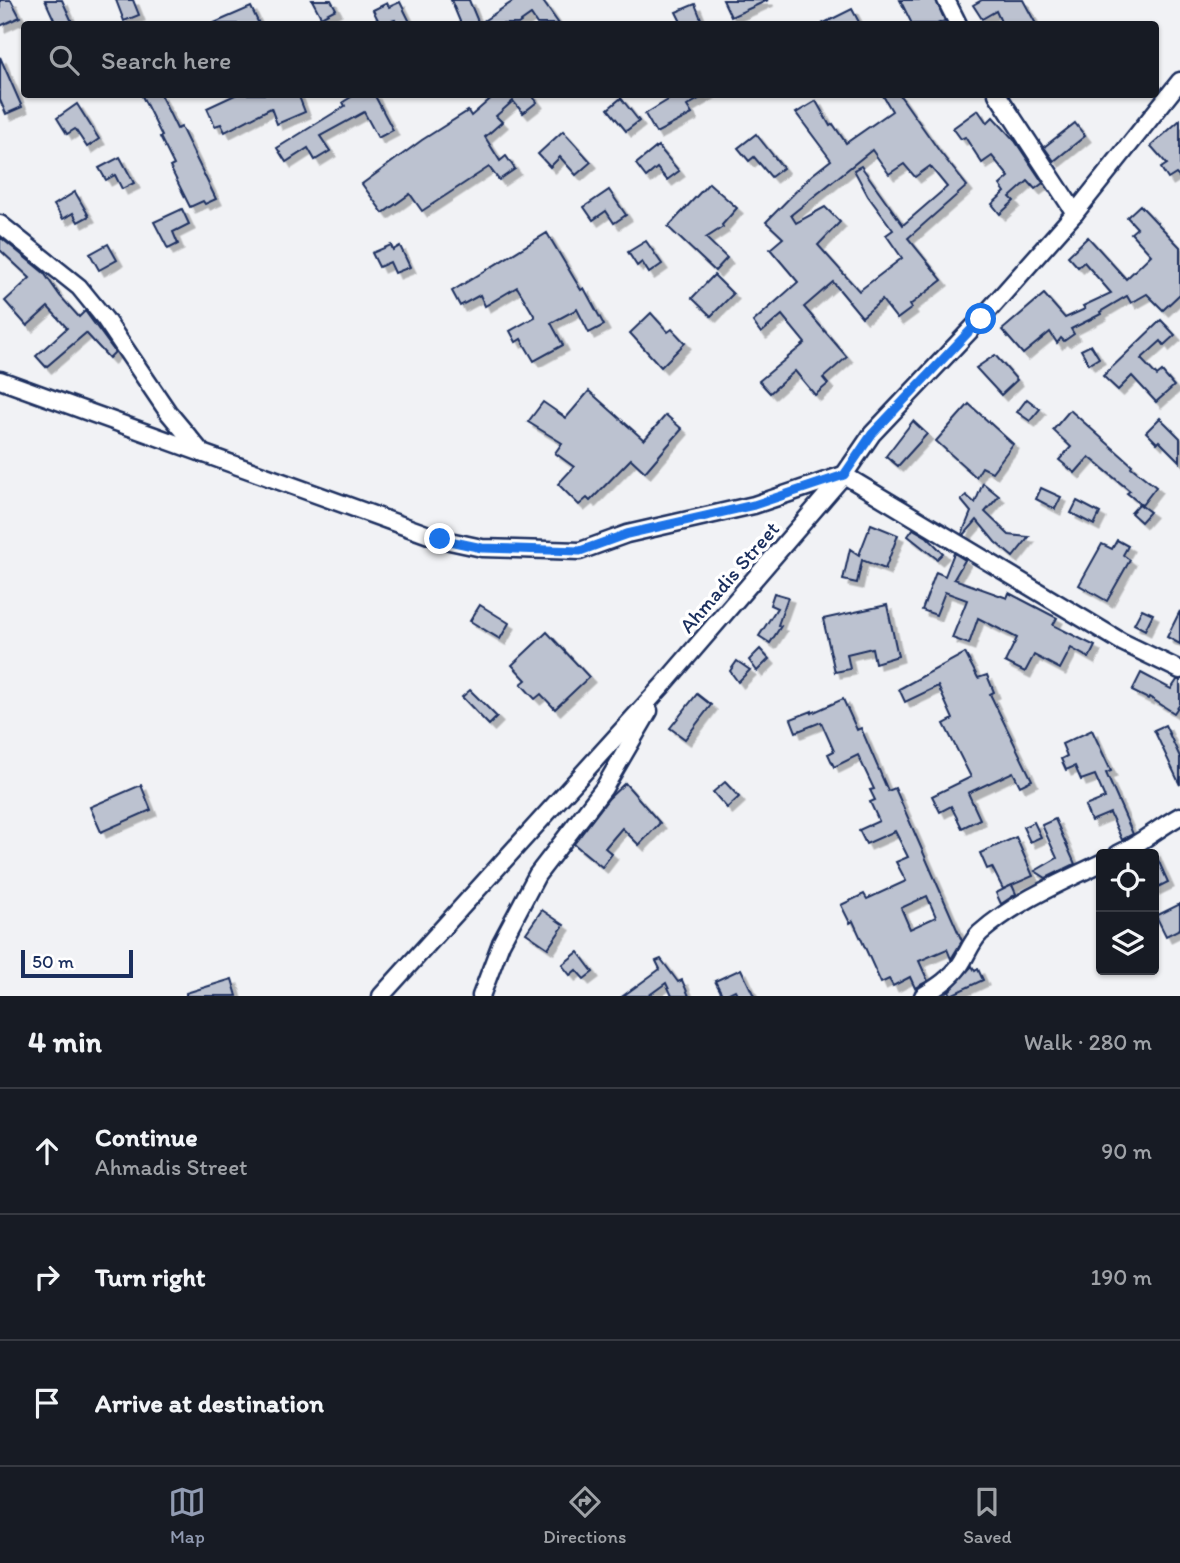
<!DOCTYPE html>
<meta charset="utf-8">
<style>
body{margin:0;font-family:Itim,sans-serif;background:#20242c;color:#f1f3f6}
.controls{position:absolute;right:21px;bottom:21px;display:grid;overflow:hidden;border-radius:7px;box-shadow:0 2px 5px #0004}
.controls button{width:63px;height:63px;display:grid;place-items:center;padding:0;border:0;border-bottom:2px solid #363941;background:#171b24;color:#f1f3f6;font:35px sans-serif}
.scale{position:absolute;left:21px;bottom:18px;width:112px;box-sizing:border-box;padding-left:7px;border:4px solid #1b2f5e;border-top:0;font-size:19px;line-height:24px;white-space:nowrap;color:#1b2f5e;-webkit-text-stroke:5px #fff;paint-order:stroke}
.stop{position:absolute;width:21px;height:21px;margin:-16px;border:5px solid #1a73e8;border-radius:50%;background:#fff}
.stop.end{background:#1a73e8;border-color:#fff;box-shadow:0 2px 7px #0008}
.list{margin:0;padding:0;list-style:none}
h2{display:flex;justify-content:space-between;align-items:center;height:91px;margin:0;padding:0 28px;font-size:30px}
h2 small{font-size:23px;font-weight:400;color:#9ea1a6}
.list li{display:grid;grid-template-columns:46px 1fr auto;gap:21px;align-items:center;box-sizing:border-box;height:126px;padding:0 28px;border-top:2px solid #363941}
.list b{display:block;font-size:26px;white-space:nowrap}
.list p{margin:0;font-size:23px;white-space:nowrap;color:#9ea1a6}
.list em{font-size:23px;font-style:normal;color:#9ea1a6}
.icon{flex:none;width:38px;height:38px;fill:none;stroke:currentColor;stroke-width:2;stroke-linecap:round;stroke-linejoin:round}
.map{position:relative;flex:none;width:1180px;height:996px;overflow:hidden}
.search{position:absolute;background:#171b24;box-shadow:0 2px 5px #0004;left:21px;right:21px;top:21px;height:77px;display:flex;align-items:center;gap:18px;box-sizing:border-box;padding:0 24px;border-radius:7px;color:#9ea1a6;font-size:26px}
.sheet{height:469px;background:#171b24}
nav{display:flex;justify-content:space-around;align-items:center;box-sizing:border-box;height:98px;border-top:2px solid #363941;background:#171b24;font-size:19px;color:#9ea1a6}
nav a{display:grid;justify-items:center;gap:4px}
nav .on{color:#919bb2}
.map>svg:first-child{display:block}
</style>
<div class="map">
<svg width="1180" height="996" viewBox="0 0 1180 996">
<defs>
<filter id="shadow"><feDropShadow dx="5.5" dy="5.5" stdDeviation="0" flood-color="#0004"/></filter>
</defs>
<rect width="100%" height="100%" fill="#f1f2f5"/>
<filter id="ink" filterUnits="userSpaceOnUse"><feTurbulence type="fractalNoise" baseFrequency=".0143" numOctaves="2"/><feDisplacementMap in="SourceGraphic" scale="14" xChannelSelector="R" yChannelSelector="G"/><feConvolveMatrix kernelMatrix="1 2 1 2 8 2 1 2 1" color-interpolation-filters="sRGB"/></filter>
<g filter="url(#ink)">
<!-- building -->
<g fill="#bcc2d0" stroke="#1b2f5e" stroke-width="2" fill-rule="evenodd" filter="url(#shadow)">
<polygon points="0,0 11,0 20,17 0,26"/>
<polygon points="45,0 62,0 73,24 56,24"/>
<polygon points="116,0 133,0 139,15 124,21"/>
<polygon points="312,0 331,0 336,9 321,17"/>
<polygon points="451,0 469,0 479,24 461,24"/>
<polygon points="515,0 542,0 559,24 537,24 531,15 518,24 479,24"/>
<polygon points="723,0 768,0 731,17"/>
<polygon points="900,0 936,0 945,21 937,24 912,24"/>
<polygon points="982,0 1023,0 1036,24 1002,24 996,11 982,19 973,5"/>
<polygon points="400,2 411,24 397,24 395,20 380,24 373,10 387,3 389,7"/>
<polygon points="695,4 703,24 682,24 676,12"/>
<polygon points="251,7 259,24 212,24"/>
<polygon points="852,9 860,24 822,24"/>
<polygon points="0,57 22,107 6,114 0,100"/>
<polygon points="141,94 160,94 177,129 181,127 216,199 205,204 203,201 190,207 170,167 174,165 160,137 162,136"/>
<polygon points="237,94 298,94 305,112 277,124 271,108 225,132 221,124 215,126 207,108"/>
<polygon points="356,94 374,94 393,130 378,138 364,112 320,136 330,151 315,160 308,148 286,162 277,148 345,106 343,102"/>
<polygon points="496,94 531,94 537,102 523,113 513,101 496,116 502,122 485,137 500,161 506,156 515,169 499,180 489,167 422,211 410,194 383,213 362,184 422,140 468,111 471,116"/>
<polygon points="678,94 707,94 687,106 692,114 656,133 645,114"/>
<path d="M882 94H899L940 152 967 186 908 238 942 280 910 305 912 308 897 319 882 300 862 317 833 282 804 307 847 357 823 378 828 384 815 395 795 371 770 393 759 381 805 343 782 315 761 333 753 322 798 282 770 249 783 238 766 222 812 175 831 160 796 113 816 101 830 126 833 124 846 143 892 111ZM872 150 889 174 904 164 915 177 930 166 947 187 903 225 861 166 854 170 868 196 893 230 886 235 902 258 859 291 818 245 840 222 825 207 796 223 791 215Z"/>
<polygon points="621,98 639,121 626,131 608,109"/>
<polygon points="77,104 99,139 87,147 75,129 67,134 57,118"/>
<polygon points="978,110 987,123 993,117 1015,141 1043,183 1035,189 1028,181 1010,197 1014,201 1000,214 992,204 1005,192 1000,185 1009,177 992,156 982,163 965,137 961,139 953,128"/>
<polygon points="1180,120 1180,178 1176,174 1168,179 1161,168 1167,164 1151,146"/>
<polygon points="1075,123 1085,136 1054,161 1044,147"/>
<polygon points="563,131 591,162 576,175 560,157 550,167 538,154"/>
<polygon points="756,134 783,168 771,177 754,157 749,161 738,148"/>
<polygon points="658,146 679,171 667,180 657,168 646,177 636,164"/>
<polygon points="120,157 134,183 122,189 115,175 106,180 99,168"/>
<polygon points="709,183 737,208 722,225 723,227 706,238 727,258 715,271 668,227"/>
<polygon points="609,190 626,215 614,223 606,211 593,220 584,207"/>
<polygon points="75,192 89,216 78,222 73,213 63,219 54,205"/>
<polygon points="1140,205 1180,247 1180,294 1163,310 1147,294 1131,303 1127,296 1100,312 1101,314 1071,329 1074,334 1064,341 1061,338 1057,343 1050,332 1023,354 1002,330 1044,294 1065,318 1085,309 1083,306 1111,293 1084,262 1078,267 1068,256 1088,237 1126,279 1151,255 1131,233 1137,228 1127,217"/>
<polygon points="182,209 189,224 173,232 178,244 168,249 154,222"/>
<polygon points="547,233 581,290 584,288 604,325 589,333 577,309 551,323 563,345 534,361 521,339 516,342 510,331 535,317 517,287 485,306 480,295 460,306 452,291"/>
<polygon points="0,237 44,273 60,296 79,317 85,311 115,352 109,358 86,333 46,367 36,356 67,328 48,307 27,326 5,301 30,278 0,250"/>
<polygon points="646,241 662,264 649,273 642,262 637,266 628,252"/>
<polygon points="108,244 117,260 99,270 90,254"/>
<polygon points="391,245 393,250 400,246 410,267 395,273 390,262 379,267 372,253"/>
<polygon points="714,275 733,294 711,316 692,298"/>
<polygon points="651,313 668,332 672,329 685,343 661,367 630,333"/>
<polygon points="1161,320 1175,335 1164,345 1161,341 1141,359 1157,376 1162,372 1174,386 1156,402 1132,376 1118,390 1103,376"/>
<polygon points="1091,345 1099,358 1089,364 1081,350"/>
<polygon points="995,355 1017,380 1001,395 976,368"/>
<polygon points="589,391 644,440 666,415 682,429 645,472 631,459 590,501 587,498 579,505 558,484 574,467 555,453 562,443 528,422 543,402 566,418"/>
<polygon points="1027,399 1040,409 1030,421 1017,412"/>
<polygon points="969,404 1013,444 992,472 982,467 976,477 936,441"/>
<polygon points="1070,410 1132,465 1131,467 1156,487 1142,505 1127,493 1130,491 1089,457 1075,473 1059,460 1071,447 1053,430"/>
<polygon points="1160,418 1180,438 1180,462 1159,441 1157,443 1146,432"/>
<polygon points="913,421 927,434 898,466 886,456"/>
<polygon points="983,483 999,496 985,512 1009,535 1029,537 1013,557 995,542 977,520 964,535 962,534 971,512 961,500 966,495 975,503"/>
<polygon points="1041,488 1061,497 1055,509 1036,499"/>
<polygon points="1077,501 1100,513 1094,525 1071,513"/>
<polygon points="1139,504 1150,512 1141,522 1131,513"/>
<polygon points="871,524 898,535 885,569 862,560 857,583 843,580 850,549 859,555"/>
<polygon points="913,529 927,537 943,553 937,559 908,536"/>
<polygon points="1117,540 1128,546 1123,555 1130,560 1107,601 1079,585 1102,544 1112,549"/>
<polygon points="954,553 965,560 954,579 1007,598 1009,593 1057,618 1053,625 1095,646 1089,658 1071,648 1060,669 1034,655 1025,672 1005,662 1017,638 978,618 969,644 952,638 967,600 945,592 936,615 922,610 936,572 945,576"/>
<polygon points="774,593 788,597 778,625 781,626 770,643 759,636 777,608 770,605"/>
<polygon points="480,605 509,623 500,639 470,621"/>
<polygon points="887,605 898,656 875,663 872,648 847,654 850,669 835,672 823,619"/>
<polygon points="1142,609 1153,614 1145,630 1134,624"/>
<polygon points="1180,611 1180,644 1167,637"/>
<polygon points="547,632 589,677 555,709 541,694 535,699 521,684 526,680 512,665"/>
<polygon points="760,649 769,659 757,671 749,660"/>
<polygon points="965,653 978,678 987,675 994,692 990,694 1032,780 1020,786 1013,772 968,793 980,819 962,828 951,806 940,812 932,796 971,777 944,724 953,719 938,686 905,702 899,689"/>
<polygon points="737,661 750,670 738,682 730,671"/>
<polygon points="1141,673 1171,689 1177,680 1180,680 1180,704 1174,713 1149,697 1148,699 1132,691"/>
<polygon points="470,690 497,717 489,725 462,697"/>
<polygon points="697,694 711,705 685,739 670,728"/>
<path d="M843 699 857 730 861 728 888 791 895 788 962 941 951 959 947 949 919 961 928 981 915 988 910 977 893 986 889 979 881 983 853 921 850 923 841 905 864 894 867 899 906 881 896 862 908 857 895 831 866 844 859 830 879 821 870 802 875 800 870 790 874 789 858 755 834 767 828 754 834 751 821 722 796 732 791 719 812 711V713ZM927 896 936 917 910 929 901 908Z"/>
<polygon points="1165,725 1180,757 1180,785 1154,730"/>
<polygon points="1092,730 1111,771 1106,773 1133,834 1122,840 1110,813 1091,821 1085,806 1105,798 1095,775 1081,780 1075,766 1066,770 1061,759 1067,756 1062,744"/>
<polygon points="725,782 739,797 727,808 713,792"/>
<polygon points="625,783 660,823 639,845 622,828 605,848 612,854 602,867 574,844 609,798"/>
<polygon points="141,785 151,810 101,832 90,807"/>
<polygon points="1055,819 1075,864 1046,878 1035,871 1057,858 1042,825"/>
<polygon points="1034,822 1041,837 1030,842 1023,827"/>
<polygon points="1016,837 1033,876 1003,889 992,867 987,869 980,853"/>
<polygon points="1154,851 1168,882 1154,889"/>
<polygon points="1012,885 1016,894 1001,904 996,893"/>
<polygon points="1180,904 1180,929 1166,936 1156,916"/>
<polygon points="542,910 564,925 548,948 526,933"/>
<polygon points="578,952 593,972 584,979 576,970 570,975 562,965"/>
<polygon points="661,959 678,982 682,980 689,996 672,996 666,983 648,996 623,996 660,969 656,961"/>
<polygon points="972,966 975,971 978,969 983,980 951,995 949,991"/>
<polygon points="741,969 754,996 738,996 735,990 723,996 715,981"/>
<polygon points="232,979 237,996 186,996 186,993"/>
</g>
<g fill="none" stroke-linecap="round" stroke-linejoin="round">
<!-- minor casing -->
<g stroke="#1b2f5e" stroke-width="21">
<g id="minor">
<polyline points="946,0 958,24"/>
<polyline points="997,94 1075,213"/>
<polyline points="0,224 79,287 105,319 168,412 203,454"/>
<polyline points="0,380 440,539 482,548 580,551 627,534 754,505 843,475"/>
<polyline points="844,475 1122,642 1180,670"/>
<path d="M1118 854C1140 844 1158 828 1180 816"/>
<polyline points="381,996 664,684 844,475 872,434 981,319 1075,213 1180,81"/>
<polyline points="481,996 501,943 537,875 604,788 649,711"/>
<path d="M923 996C937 987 950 979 960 965 967 955 971 942 980 933 1015 902 1059 883 1101 863"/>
</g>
</g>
<!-- minor -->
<use href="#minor" stroke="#fff" stroke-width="16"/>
</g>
</g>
<g fill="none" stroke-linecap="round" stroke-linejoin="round" filter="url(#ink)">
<!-- route -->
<polyline stroke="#1a73e8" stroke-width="9" points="440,539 482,548 580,551 627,534 754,505 844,475 872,434 981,319"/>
</g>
<g text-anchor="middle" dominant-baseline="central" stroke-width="7" stroke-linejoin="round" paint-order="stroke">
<!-- street labels -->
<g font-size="21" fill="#1b2f5e" stroke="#fff">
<text transform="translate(729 577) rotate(-49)">Ahmadis Street</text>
</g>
</g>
</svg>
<div class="controls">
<button><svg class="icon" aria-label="locate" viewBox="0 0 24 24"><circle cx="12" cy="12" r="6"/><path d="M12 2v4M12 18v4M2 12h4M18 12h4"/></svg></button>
<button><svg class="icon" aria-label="layers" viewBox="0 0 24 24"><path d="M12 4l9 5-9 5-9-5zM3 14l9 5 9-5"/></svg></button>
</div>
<div class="scale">50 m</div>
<div class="stop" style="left:981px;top:319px"></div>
<div class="stop end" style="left:440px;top:539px"></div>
<div class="search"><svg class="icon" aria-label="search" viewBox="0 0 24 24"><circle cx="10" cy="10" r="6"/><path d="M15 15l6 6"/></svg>Search here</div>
</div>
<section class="sheet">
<h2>4 min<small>Walk · 280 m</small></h2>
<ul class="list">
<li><svg class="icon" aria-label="ahead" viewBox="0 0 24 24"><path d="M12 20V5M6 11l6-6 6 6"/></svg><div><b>Continue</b><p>Ahmadis Street</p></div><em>90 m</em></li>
<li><svg class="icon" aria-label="right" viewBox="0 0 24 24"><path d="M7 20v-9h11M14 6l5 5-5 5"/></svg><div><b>Turn right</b></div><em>190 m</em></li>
<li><svg class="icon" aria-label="arrive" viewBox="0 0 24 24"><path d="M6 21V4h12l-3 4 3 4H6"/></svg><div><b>Arrive at destination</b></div></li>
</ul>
</section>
<nav>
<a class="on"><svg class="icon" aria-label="map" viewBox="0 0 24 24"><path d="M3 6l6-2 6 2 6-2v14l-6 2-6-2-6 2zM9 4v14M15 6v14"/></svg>Map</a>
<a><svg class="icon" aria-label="directions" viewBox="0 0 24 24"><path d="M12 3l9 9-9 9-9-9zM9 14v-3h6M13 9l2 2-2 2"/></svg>Directions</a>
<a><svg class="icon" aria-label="saved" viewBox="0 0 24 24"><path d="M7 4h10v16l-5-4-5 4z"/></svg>Saved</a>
</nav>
